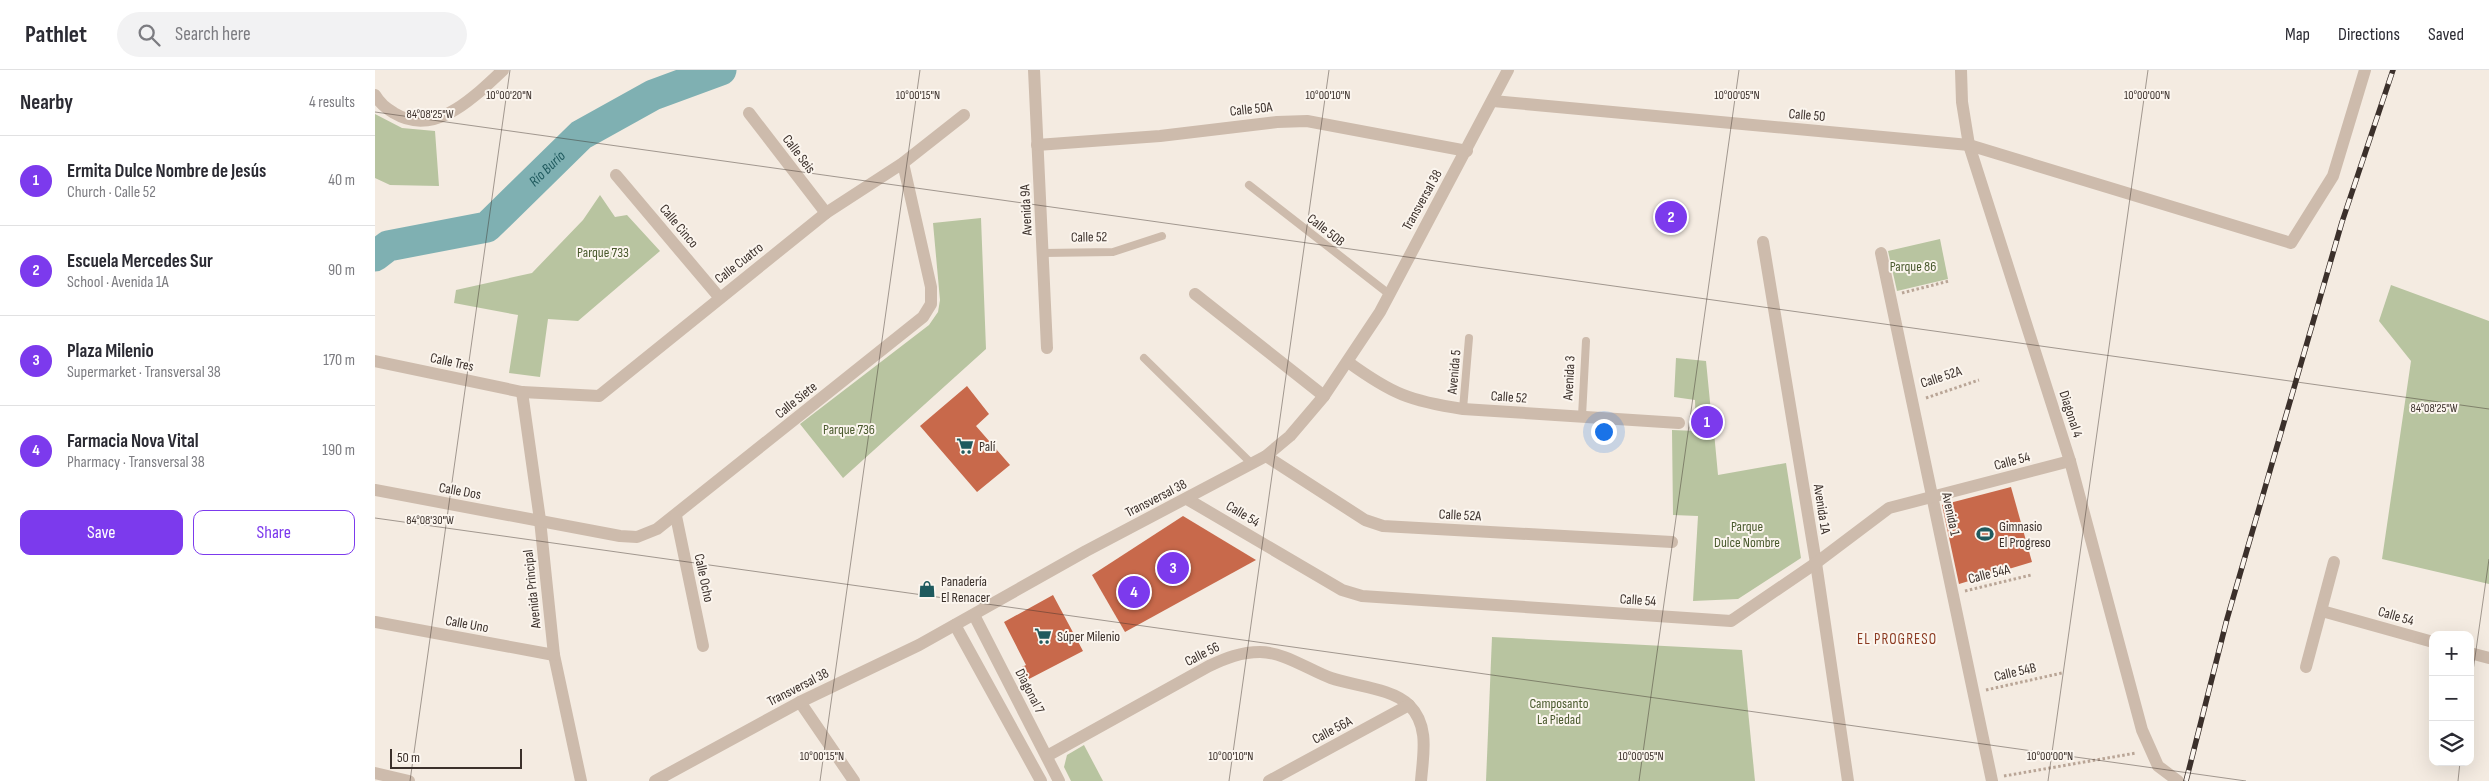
<!DOCTYPE html>
<meta charset="utf-8">
<style>
body{margin:0;font-family:"Sofia Sans Condensed",sans-serif;background:#f2f2f3;color:#2b2b33}
.controls{position:absolute;right:15px;bottom:15px;display:grid;overflow:hidden;border-radius:10px;box-shadow:0 5px 20px #0002}
.controls button{width:45px;height:45px;display:grid;place-items:center;padding:0;border:0;border-bottom:1px solid #e1e1e2;background:#fff;color:#2b2b33;font:25px sans-serif}
.scale{position:absolute;left:15px;bottom:12px;width:132px;box-sizing:border-box;padding-left:5px;border:2px solid #3b302b;border-top:0;font-size:14px;line-height:18px;white-space:nowrap;color:#3b302b;-webkit-text-stroke:4px #fbf5ee;paint-order:stroke}
.you{position:absolute;left:1228px;top:361px;width:18px;height:18px;margin:-12px;border:4px solid #fff;border-radius:50%;background:#1a73e8;box-shadow:0 0 0 8px #1a73e833}
.badge{display:grid;place-items:center;width:32px;height:32px;border-radius:50%;background:#7c3aed;color:#fff;font-size:16px;font-weight:700}
.pin{position:absolute;translate:-50% -50%;border:2px solid #fff;box-shadow:0 1px 5px #0006}
.list{margin:0;padding:0;list-style:none}
h2{display:flex;justify-content:space-between;align-items:center;height:65px;margin:0;padding:0 20px;font-size:21px}
h2 small{font-size:16px;font-weight:400;color:#7c7c81}
.list li{display:grid;grid-template-columns:32px 1fr auto;gap:15px;align-items:center;box-sizing:border-box;height:90px;padding:0 20px;border-top:1px solid #e1e1e2}
.list b{display:block;font-size:19px;white-space:nowrap}
.list p{margin:0;font-size:16px;white-space:nowrap;color:#7c7c81}
.list em{font-size:16px;font-style:normal;color:#7c7c81}
.actions{display:flex;gap:10px;padding:15px 20px}
.actions a{flex:1;padding:11px 0;border:1px solid #7c3aed;border-radius:10px;text-align:center;font-size:18px;color:#7c3aed}
.actions .main{background:#7c3aed;color:#fff}
.icon{flex:none;width:28px;height:28px;fill:none;stroke:currentColor;stroke-width:2;stroke-linecap:round;stroke-linejoin:round}
.map{position:relative;flex:none;width:2114px;height:711px;overflow:hidden}
header{display:flex;align-items:center;gap:30px;box-sizing:border-box;height:70px;padding:0 25px;background:#fff;border-bottom:1px solid #e1e1e2}
header strong{font-size:24px}
nav{display:flex;gap:28px;margin-inline-start:auto;font-size:18px}
.search{width:350px;height:45px;background:#f2f2f3;display:flex;align-items:center;gap:12px;box-sizing:border-box;padding:0 18px;border-radius:28px;color:#7c7c81;font-size:19px}
main{display:flex}
aside{flex:1;background:#fff}
.map>svg:first-child{display:block}
</style>
<header>
<strong>Pathlet</strong>
<div class="search"><svg class="icon" aria-label="search" viewBox="0 0 24 24"><circle cx="10" cy="10" r="6"/><path d="M15 15l6 6"/></svg>Search here</div>
<nav><a>Map</a><a>Directions</a><a>Saved</a></nav>
</header>
<main>
<aside>
<h2>Nearby<small>4 results</small></h2>
<ul class="list">
<li><span class="badge">1</span><div><b>Ermita Dulce Nombre de Jesús</b><p>Church · Calle 52</p></div><em>40 m</em></li>
<li><span class="badge">2</span><div><b>Escuela Mercedes Sur</b><p>School · Avenida 1A</p></div><em>90 m</em></li>
<li><span class="badge">3</span><div><b>Plaza Milenio</b><p>Supermarket · Transversal 38</p></div><em>170 m</em></li>
<li><span class="badge">4</span><div><b>Farmacia Nova Vital</b><p>Pharmacy · Transversal 38</p></div><em>190 m</em></li>
</ul>
<div class="actions"><a class="main">Save</a><a>Share</a></div>
</aside>
<div class="map">
<svg width="2114" height="711" viewBox="0 0 2114 711">
<rect width="100%" height="100%" fill="#f4ebe1"/>
<!-- green -->
<g fill="#b8c4a0">
<polygon points="0,44 27,58 60,61 64,116 15,115 0,108"/>
<polygon points="225,125 240,147 252,145 285,181 203,251 173,249 165,307 134,303 143,245 79,233 81,220 157,203 208,150"/>
<polygon points="606,148 611,279 468,408 425,354 554,255 563,242 565,230 558,153"/>
<polygon points="1565,169 1573,209 1522,221 1513,181"/>
<polygon points="2016,215 2114,251 2114,514 2007,489 2036,291 2004,251"/>
<polygon points="1301,288 1331,291 1336,342 1326,342 1326,361 1339,362 1343,405 1411,393 1426,488 1363,529 1318,531 1323,446 1298,445 1297,360 1321,361 1320,330 1299,327"/>
<polygon points="1117,567 1367,580 1380,711 1111,711"/>
<polygon points="709,675 728,711 696,711 689,697 692,685"/>
</g>
<g fill="none" stroke-linecap="round" stroke-linejoin="round">
<!-- river -->
<path stroke="#7fb0b2" stroke-width="31" id="s1" d="M0 186 13 176 112 157 206 65 278 25 346 0"/>
</g>
<!-- building -->
<g fill="#c8694b">
<polygon points="592,316 614,344 601,356 635,395 602,422 545,356"/>
<polygon points="1636,417 1657,492 1584,514 1567,435"/>
<polygon points="808,446 881,490 750,562 717,505"/>
<polygon points="678,525 708,581 654,609 647,597 651,595 629,552"/>
</g>
<g fill="none" stroke-linecap="round" stroke-linejoin="round">
<!-- path -->
<g stroke="#b9a596" stroke-width="3" stroke-dasharray="2.5 2.5" stroke-linecap="butt">
<polyline points="1527,223 1574,211"/>
<polyline points="1551,328 1604,310"/>
<polyline points="1590,521 1656,505"/>
<polyline points="1611,620 1687,603"/>
<polyline points="1629,706 1761,683"/>
</g>
<!-- service -->
<g stroke="#cdbbac" stroke-width="8">
<polyline points="874,115 1014,224"/>
<polyline points="668,183 738,182 787,166"/>
<polyline points="769,288 877,394"/>
<polyline points="1088,339 1094,268"/>
<polyline points="1207,346 1211,271"/>
</g>
<!-- minor -->
<g stroke="#cdbbac" stroke-width="12">
<polyline points="659,0 672,278"/>
<polyline points="1586,0 1587,32 1594,75 1695,391 1767,660 1783,696 1803,711"/>
<path d="M0 25C4 32 12 39 19 43 60 68 99 27 128 0"/>
<polyline points="1118,31 1594,75 1916,173 1958,106 1990,0"/>
<polyline points="374,43 451,143"/>
<polyline points="662,75 785,66 902,52 932,51 1092,81"/>
<polyline points="241,105 344,227"/>
<polyline points="1388,172 1441,493 1473,711"/>
<polyline points="1506,183 1617,711"/>
<polyline points="820,224 949,326"/>
<polyline points="0,291 147,322 224,326 451,143 528,93 589,45"/>
<path d="M973 292C1017 324 1035 331 1088 339L1304 353"/>
<polyline points="147,322 165,450 179,585 206,711"/>
<polyline points="891,386 990,450 1008,456 1297,472"/>
<polyline points="0,420 245,466 262,467 282,459 548,247 556,234 556,217 528,93"/>
<polyline points="812,429 967,520 987,526 1356,551 1441,493 1514,438 1695,391"/>
<polyline points="301,446 328,576"/>
<polyline points="1947,541 2058,572"/>
<polyline points="599,545 684,711"/>
<polyline points="0,552 179,585"/>
<polyline points="580,555 666,711"/>
<polyline points="2095,583 2114,588"/>
<polyline points="1931,597 1959,492"/>
<polyline points="425,632 479,711"/>
<path d="M672 686 834 596C851 588 866 582 885 582 909 582 934 600 956 608 979 616 1017 618 1034 635 1055 656 1048 685 1046 711"/>
<polyline points="0,703 34,711"/>
<polyline points="280,711 425,632 544,575 711,481 891,386 915,366 949,326 1005,242 1133,0"/>
<polyline points="894,711 1034,635"/>
</g>
<!-- rail casing -->
<g stroke="#3b302b" stroke-width="5.5">
<polyline id="rail" points="1811,711 1852,549 1967,152 2018,0"/>
</g>
<!-- rail -->
<use href="#rail" stroke="#fbf5ee" stroke-width="4" stroke-dasharray="11" stroke-linecap="butt"/>
</g>
<!-- ticks -->
<path fill="none" stroke="#3b302b" stroke-width="1" stroke-opacity="0.45" d="M0 42 2114 339M0 448 1871 711M2095 622 2114 489M35 711 135 0M445 711 545 0M854 711 954 0M1264 711 1364 0M1673 711 1773 0M2083 711 2085 692"/>
<!-- icons -->
<defs>
<g id="supermarket-bare" transform="scale(1.35)"><path d="M-6-5.5h2.5l.6 2H6L4.5 2H-2.5L-4.4-4H-6ZM-1.5 3.2a1.3 1.3 0 1 0 .1 0ZM3 3.2a1.3 1.3 0 1 0 .1 0Z" fill="#1f5a5e" stroke="#fbf5ee" stroke-width="2.5" paint-order="stroke"/></g>
<g id="stadium-bare" transform="scale(1.35)"><path d="M0-5a6.5 5 0 1 0 0 10a6.5 5 0 1 0 0-10ZM-3.5-1.8h7v3.6h-7Z" fill="#1f5a5e" stroke="#fbf5ee" stroke-width="2.5" paint-order="stroke"/></g>
<g id="shop-bare" transform="scale(1.35)"><path d="M-5-2.5h2.3a2.7 3.5 0 0 1 5.4 0H5L5.5 6h-11ZM-1.5-2.5h3a1.5 2.3 0 0 0-3 0Z" fill="#1f5a5e" stroke="#fbf5ee" stroke-width="2.5" paint-order="stroke"/></g>
</defs>
<g fill-rule="evenodd">
<use href="#supermarket-bare" x="590" y="376"/>
<use href="#stadium-bare" x="1610" y="464"/>
<use href="#shop-bare" x="552" y="519"/>
<use href="#supermarket-bare" x="668" y="566"/>
</g>
<g text-anchor="middle" dominant-baseline="central" stroke-width="4" stroke-linejoin="round" paint-order="stroke">
<!-- street labels -->
<g font-size="14" fill="#3b302b" stroke="#fbf5ee">
<text transform="translate(876 39) rotate(-6)">Calle 50A</text>
<text transform="translate(1432 45) rotate(5)">Calle 50</text>
<text transform="translate(424 84) rotate(53)">Calle Seis</text>
<text transform="translate(1047 130) rotate(-61)">Transversal 38</text>
<text transform="translate(651 140) rotate(-93)">Avenida 9A</text>
<text transform="translate(304 156) rotate(50)">Calle Cinco</text>
<text transform="translate(951 160) rotate(38)">Calle 50B</text>
<text transform="translate(714 167) rotate(-1)">Calle 52</text>
<text transform="translate(364 193) rotate(-38)">Calle Cuatro</text>
<text transform="translate(77 292) rotate(12)">Calle Tres</text>
<text transform="translate(1079 302) rotate(-85)">Avenida 5</text>
<text transform="translate(1566 307) rotate(-18)">Calle 52A</text>
<text transform="translate(1194 308) rotate(-87)">Avenida 3</text>
<text transform="translate(1134 327) rotate(4)">Calle 52</text>
<text transform="translate(421 330) rotate(-39)">Calle Siete</text>
<text transform="translate(1696 344) rotate(72)">Diagonal 4</text>
<text transform="translate(1637 391) rotate(-15)">Calle 54</text>
<text transform="translate(85 421) rotate(10)">Calle Dos</text>
<text transform="translate(781 428) rotate(-27)">Transversal 38</text>
<text transform="translate(1447 439) rotate(81)">Avenida 1A</text>
<text transform="translate(868 444) rotate(31)">Calle 54</text>
<text transform="translate(1576 444) rotate(78)">Avenida 1</text>
<text transform="translate(1085 445) rotate(3)">Calle 52A</text>
<text transform="translate(1614 504) rotate(-14)">Calle 54A</text>
<text transform="translate(329 508) rotate(78)">Calle Ocho</text>
<text transform="translate(157 519) rotate(-96)">Avenida Principal</text>
<text transform="translate(1263 530) rotate(4)">Calle 54</text>
<text transform="translate(2021 546) rotate(16)">Calle 54</text>
<text transform="translate(92 554) rotate(10)">Calle Uno</text>
<text transform="translate(827 584) rotate(-27)">Calle 56</text>
<text transform="translate(1640 602) rotate(-13)">Calle 54B</text>
<text transform="translate(423 617) rotate(-27)">Transversal 38</text>
<text transform="translate(655 621) rotate(63)">Diagonal 7</text>
<text transform="translate(957 660) rotate(-28)">Calle 56A</text>
</g>
<!-- park labels -->
<g font-size="14" fill="#4a5a2e" stroke="#fbf5ee">
<text x="228" y="182">Parque 733</text>
<text x="1538" y="196">Parque 86</text>
<text x="474" y="359">Parque 736</text>
<text x="1372" y="456">Parque<tspan x="1372" dy="16">Dulce Nombre</tspan></text>
<text x="1184" y="633">Camposanto<tspan x="1184" dy="16">La Piedad</tspan></text>
</g>
<!-- poi labels -->
<g font-size="14" fill="#3b302b" stroke="#fbf5ee" text-anchor="start">
<text x="604" y="376">Palí</text>
<text x="1624" y="456">Gimnasio<tspan x="1624" dy="16">El Progreso</tspan></text>
<text x="566" y="511">Panadería<tspan x="566" dy="16">El Renacer</tspan></text>
<text x="682" y="566">Súper Milenio</text>
</g>
<!-- water labels -->
<g font-size="15" font-style="italic" fill="#1f5a5e" stroke="#fbf5ee">
<text stroke="none"><textPath href="#s1" startOffset="201">Río Burío</textPath></text>
</g>
<!-- neighbourhood labels -->
<g font-size="15" letter-spacing="1" fill="#8c3b22" stroke="#fbf5ee">
<text x="1522" y="569">EL PROGRESO</text>
</g>
</g>
<g font-size="12" text-anchor="middle" fill="#3b302b" stroke="#fbf5ee" stroke-width="4" stroke-linejoin="round" paint-order="stroke">
<text x="134" y="29">10°00'20"N</text>
<text x="543" y="29">10°00'15"N</text>
<text x="953" y="29">10°00'10"N</text>
<text x="1362" y="29">10°00'05"N</text>
<text x="1772" y="29">10°00'00"N</text>
<text x="55" y="48">84°08'25"W</text>
<text x="2059" y="342">84°08'25"W</text>
<text x="55" y="454">84°08'30"W</text>
<text x="447" y="690">10°00'15"N</text>
<text x="856" y="690">10°00'10"N</text>
<text x="1266" y="690">10°00'05"N</text>
<text x="1675" y="690">10°00'00"N</text>
</g>
</svg>
<div class="controls">
<button>+</button>
<button>−</button>
<button><svg class="icon" aria-label="layers" viewBox="0 0 24 24"><path d="M12 4l9 5-9 5-9-5zM3 14l9 5 9-5"/></svg></button>
</div>
<div class="scale">50 m</div>
<div class="you"></div>
<div class="pin badge" style="left:1332px;top:352px">1</div>
<div class="pin badge" style="left:1296px;top:147px">2</div>
<div class="pin badge" style="left:798px;top:498px">3</div>
<div class="pin badge" style="left:759px;top:522px">4</div>
</div>
</main>
